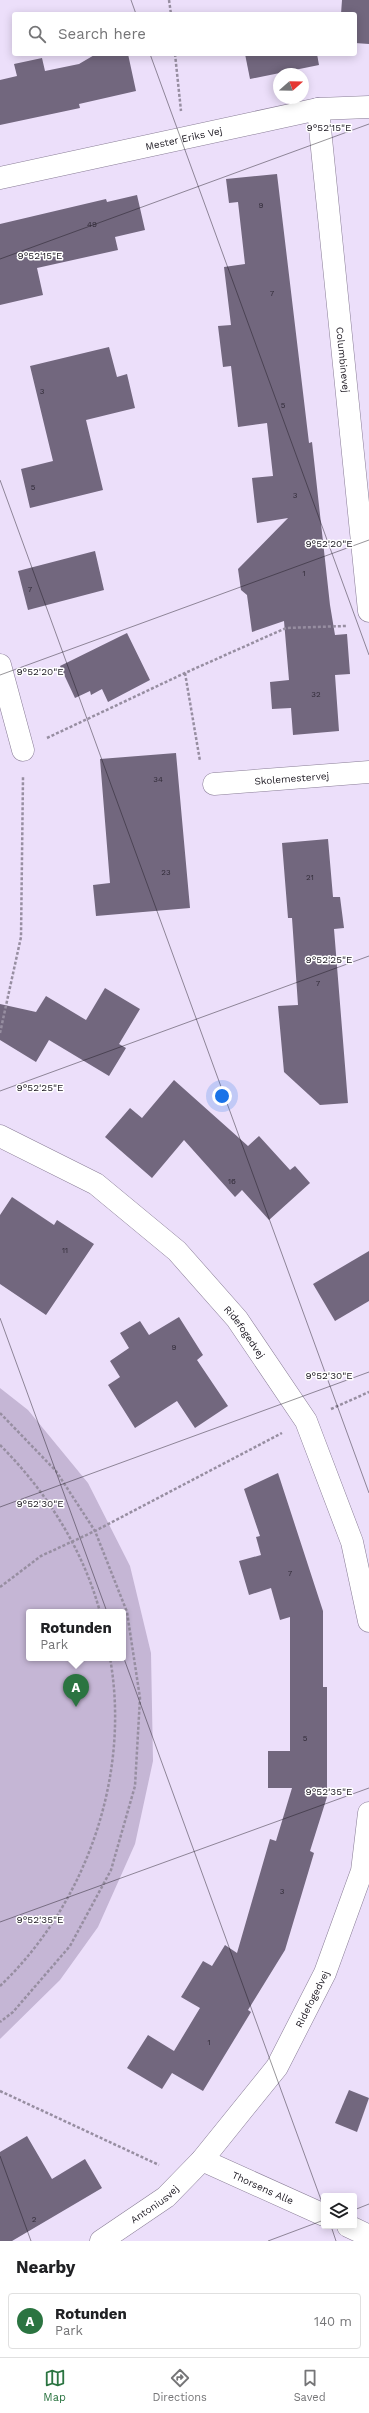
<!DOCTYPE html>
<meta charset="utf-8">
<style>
body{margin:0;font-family:"Work Sans",sans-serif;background:#f6f6f6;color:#202124}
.controls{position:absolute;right:12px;bottom:12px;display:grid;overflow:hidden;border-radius:4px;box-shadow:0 2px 10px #0003}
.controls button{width:36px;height:36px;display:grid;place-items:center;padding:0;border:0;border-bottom:1px solid #e0e0e0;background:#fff;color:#202124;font:20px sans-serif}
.compass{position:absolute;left:273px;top:68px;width:36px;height:36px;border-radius:50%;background:#fff;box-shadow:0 2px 10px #0003;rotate:70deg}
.you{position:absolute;left:222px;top:1096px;width:14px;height:14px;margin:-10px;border:3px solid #fff;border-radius:50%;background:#1a73e8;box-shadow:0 0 0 6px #1a73e833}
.badge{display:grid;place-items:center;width:26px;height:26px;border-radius:50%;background:#2b7441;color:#fff;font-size:13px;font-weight:700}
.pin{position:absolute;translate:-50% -33px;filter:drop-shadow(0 1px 2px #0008)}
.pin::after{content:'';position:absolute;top:21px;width:14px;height:12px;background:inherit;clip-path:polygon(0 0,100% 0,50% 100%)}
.popup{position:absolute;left:26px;top:1609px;width:100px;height:52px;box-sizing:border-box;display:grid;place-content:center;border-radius:4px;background:#fff;filter:drop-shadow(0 1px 3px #0005);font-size:13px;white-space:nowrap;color:#757577}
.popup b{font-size:15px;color:#202124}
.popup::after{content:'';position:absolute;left:50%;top:100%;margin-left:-8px;border:8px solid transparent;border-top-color:#fff}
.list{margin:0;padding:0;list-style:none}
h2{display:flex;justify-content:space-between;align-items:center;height:52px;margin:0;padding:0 16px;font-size:17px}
h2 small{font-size:13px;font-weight:400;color:#757577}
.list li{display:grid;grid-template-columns:26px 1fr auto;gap:12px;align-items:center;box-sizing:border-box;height:56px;margin:0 8px 8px;padding:0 8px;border:1px solid #e0e0e0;border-radius:4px}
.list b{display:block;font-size:15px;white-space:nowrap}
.list p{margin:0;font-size:13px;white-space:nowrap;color:#757577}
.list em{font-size:13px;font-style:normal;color:#757577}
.icon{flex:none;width:22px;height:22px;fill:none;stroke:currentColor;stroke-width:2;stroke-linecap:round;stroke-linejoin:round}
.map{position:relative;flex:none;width:369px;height:2241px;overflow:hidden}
.search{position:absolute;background:#fff;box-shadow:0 2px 10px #0003;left:12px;right:12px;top:12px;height:44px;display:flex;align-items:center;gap:10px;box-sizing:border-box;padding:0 14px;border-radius:4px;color:#757577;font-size:15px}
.sheet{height:116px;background:#fff}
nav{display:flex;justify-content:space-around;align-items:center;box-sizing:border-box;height:56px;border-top:1px solid #e0e0e0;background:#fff;font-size:11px;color:#757577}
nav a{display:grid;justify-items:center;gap:2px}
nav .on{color:#2b7441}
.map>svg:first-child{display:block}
</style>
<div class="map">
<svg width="369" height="2241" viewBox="0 0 369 2241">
<rect width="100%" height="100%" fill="#ecdffa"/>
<!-- green -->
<path fill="#c5b6d5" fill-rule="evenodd" d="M0 1388 28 1410 88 1483 130 1566 151 1653 153 1761 135 1844 98 1927 60 1980 0 2039ZM29 1612H123V1658H29Z"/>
<!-- building -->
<g fill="#72677e">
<polygon points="342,0 369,0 369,44 355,43 355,14 341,14"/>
<polygon points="96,54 128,54 136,91 79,104 80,108 0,125 0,80 17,76 14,64 42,58 45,71 79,64"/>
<polygon points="245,54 317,54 319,65 250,79"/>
<polygon points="277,174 309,443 312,442 330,605 335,635 347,634 350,674 335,675 339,731 293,735 291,708 272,709 270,682 289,680 284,621 252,632 247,595 241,590 238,569 288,518 257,523 252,478 273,476 267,423 238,427 231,366 223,367 218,326 231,325 224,267 245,264 238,202 229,203 226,179"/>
<polygon points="137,195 145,230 115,237 118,250 37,268 43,295 0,305 0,224 106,199 107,202"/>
<polygon points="109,347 117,377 127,374 135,408 86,420 103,490 30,508 21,469 53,461 30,366"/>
<polygon points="95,551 104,590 28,610 18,571"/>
<polygon points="127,633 150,680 108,702 102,689 91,695 90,691 75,698 60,666"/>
<polygon points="176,753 190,908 96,916 93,885 110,883 100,759"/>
<polygon points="328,839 333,897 340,897 344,928 334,929 348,1103 320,1105 284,1072 278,1006 298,1005 292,918 288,918 282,843"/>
<polygon points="105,988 140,1009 119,1044 126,1048 109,1076 49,1040 36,1062 0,1040 0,1004 36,1012 46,996 86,1020"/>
<polygon points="174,1080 248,1146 259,1136 290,1170 295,1166 310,1183 269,1220 242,1190 235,1197 184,1140 152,1178 105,1137 130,1108 142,1118"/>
<polygon points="12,1197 54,1225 57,1220 94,1244 46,1315 0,1284 0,1215"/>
<polygon points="369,1251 369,1301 335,1321 313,1284"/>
<polygon points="179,1317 203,1355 197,1360 228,1406 195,1428 177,1401 135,1428 108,1385 120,1377 110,1361 129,1348 120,1333 140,1321 149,1335"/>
<polygon points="278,1473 323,1611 323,1687 327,1687 327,1797 310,1851 314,1853 285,1950 248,2010 251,2012 203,2091 172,2073 162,2089 127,2068 148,2035 174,2051 200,2008 181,1997 203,1961 212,1966 225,1945 237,1953 270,1839 276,1841 292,1788 268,1788 268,1751 290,1751 290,1617 280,1620 271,1588 249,1595 239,1561 261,1555 256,1537 260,1536 244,1489"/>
<polygon points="349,2090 369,2098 357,2132 335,2123"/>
<polygon points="27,2136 52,2179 85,2159 102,2188 12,2241 0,2241 0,2152"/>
</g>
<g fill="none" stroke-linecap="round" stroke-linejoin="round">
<!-- minor casing -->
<g stroke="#897d96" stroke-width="23">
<g id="minor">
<path id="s1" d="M318 109 369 611"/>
<path id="s2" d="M0 178 318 109 369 107"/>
<polyline points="0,665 23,750"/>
<path id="s3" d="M214 784 369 772"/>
<path id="s4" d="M0 1136 96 1184 177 1251 237 1319 306 1421 352 1542 369 1621"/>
<path id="s5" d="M202 2160 324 2215"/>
<polyline points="348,2226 369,2236"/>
<path id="s6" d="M101 2241 166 2197 202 2160 277 2067 325 1973 362 1871 369 1813"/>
</g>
</g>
<!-- path -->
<g stroke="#978ea1" stroke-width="2.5" stroke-dasharray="3 2" stroke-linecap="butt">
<polyline points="169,0 171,14"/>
<polyline points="175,54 181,111"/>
<polyline points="185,673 200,761"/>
<polyline points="47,738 185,673 286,628 346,626"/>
<polyline points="0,1033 21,937 23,777"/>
<polyline points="331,1409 369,1392"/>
<polyline points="0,1413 56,1471 95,1531 127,1612 140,1698 135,1786 111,1870 70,1946 13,2012 0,2022"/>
<path d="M0 1445C46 1491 83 1549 100 1612"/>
<polyline points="0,1587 41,1556 95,1531 282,1433"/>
<path d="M0 1986C86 1904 131 1776 110 1658"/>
<polyline points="0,2091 159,2165"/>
</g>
<!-- minor -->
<use href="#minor" stroke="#fff" stroke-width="22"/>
</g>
<!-- ticks -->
<path fill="none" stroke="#1b1720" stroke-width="1" stroke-opacity="0.45" d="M131 0 136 14M150 54 369 655M0 259 369 124M0 480 369 1493M0 675 369 540M0 1091 369 956M0 1318 324 2208M0 1507 369 1372M0 1922 369 1788M0 2156 31 2241M354 2210 369 2204M331 2226 336 2241M268 2241 324 2220"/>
<g text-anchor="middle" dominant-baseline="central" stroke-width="3" stroke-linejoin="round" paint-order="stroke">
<!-- number labels -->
<g font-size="8" fill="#312b38">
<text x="261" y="205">9</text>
<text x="92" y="224">49</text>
<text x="272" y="293">7</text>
<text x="42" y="391">3</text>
<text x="283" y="405">5</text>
<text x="33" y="487">5</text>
<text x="295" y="495">3</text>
<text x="304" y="573">1</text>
<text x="30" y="589">7</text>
<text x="316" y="694">32</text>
<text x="158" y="779">34</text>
<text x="166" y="872">23</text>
<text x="310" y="877">21</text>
<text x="318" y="983">7</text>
<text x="232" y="1181">16</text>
<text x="65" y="1250">11</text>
<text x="174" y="1347">9</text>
<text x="290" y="1573">7</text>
<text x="305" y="1738">5</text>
<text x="282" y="1891">3</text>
<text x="209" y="2042">1</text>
<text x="34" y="2219">2</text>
</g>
<!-- street labels -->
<g font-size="10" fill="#1b1720" stroke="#fff">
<text stroke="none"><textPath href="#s2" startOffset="188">Mester Eriks Vej</textPath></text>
<text stroke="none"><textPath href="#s1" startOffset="252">Columbinevej</textPath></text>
<text stroke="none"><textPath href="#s3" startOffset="78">Skolemestervej</textPath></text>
<text stroke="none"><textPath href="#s4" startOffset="318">Ridefogedvej</textPath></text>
<text stroke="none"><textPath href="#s6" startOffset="326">Ridefogedvej</textPath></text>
<text stroke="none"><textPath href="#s5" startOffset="67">Thorsens Alle</textPath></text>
<text stroke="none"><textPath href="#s6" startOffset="65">Antoniusvej</textPath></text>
</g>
</g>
<g font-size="10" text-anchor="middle" fill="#1b1720" stroke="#fff" stroke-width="3" stroke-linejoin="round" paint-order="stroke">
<text x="329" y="131">9°52'15"E</text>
<text x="40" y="259">9°52'15"E</text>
<text x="329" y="547">9°52'20"E</text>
<text x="40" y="675">9°52'20"E</text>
<text x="329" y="963">9°52'25"E</text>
<text x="40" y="1091">9°52'25"E</text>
<text x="329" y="1379">9°52'30"E</text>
<text x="40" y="1507">9°52'30"E</text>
<text x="329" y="1795">9°52'35"E</text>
<text x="40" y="1923">9°52'35"E</text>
</g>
</svg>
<div class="controls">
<button><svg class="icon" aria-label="layers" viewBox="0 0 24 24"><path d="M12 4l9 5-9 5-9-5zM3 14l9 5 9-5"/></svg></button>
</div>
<svg class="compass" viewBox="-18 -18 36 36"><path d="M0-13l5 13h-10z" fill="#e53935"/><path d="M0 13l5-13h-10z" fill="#757577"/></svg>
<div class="you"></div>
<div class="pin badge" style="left:76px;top:1707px">A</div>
<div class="popup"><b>Rotunden</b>Park</div>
<div class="search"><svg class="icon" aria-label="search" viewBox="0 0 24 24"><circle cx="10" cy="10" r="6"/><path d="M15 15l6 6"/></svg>Search here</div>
</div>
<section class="sheet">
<h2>Nearby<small></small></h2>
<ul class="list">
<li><span class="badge">A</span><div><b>Rotunden</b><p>Park</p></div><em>140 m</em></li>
</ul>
</section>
<nav>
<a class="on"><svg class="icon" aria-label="map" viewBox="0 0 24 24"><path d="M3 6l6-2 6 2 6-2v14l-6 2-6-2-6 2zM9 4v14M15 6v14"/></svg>Map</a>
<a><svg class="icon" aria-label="directions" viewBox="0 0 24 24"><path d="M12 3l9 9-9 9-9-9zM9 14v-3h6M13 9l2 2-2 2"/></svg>Directions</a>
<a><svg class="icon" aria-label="saved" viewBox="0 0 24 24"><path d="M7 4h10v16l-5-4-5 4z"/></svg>Saved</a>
</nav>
